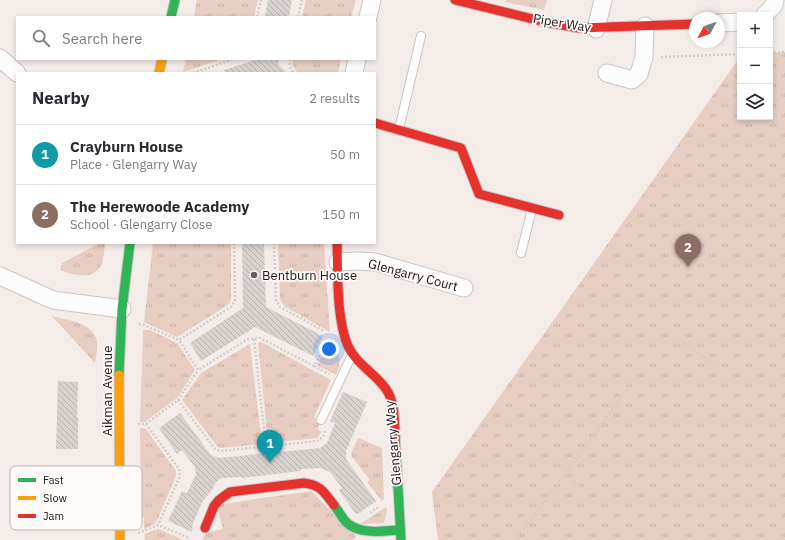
<!DOCTYPE html>
<meta charset="utf-8">
<style>
body{margin:0;font-family:"IBM Plex Sans",sans-serif;background:#f7f7f7;color:#2b2b33}
.controls{position:absolute;right:12px;top:12px;display:grid;overflow:hidden;border-radius:0px;box-shadow:0 2px 6px #0003}
.controls button{width:36px;height:36px;display:grid;place-items:center;padding:0;border:0;border-bottom:1px solid #e1e1e2;background:#fff;color:#2b2b33;font:20px sans-serif}
.compass{position:absolute;left:689px;top:12px;width:36px;height:36px;border-radius:50%;background:#fff;box-shadow:0 2px 6px #0003;rotate:229deg}
.you{position:absolute;left:329px;top:349px;width:14px;height:14px;margin:-10px;border:3px solid #fff;border-radius:50%;background:#1a73e8;box-shadow:0 0 0 6px #1a73e833}
.badge{display:grid;place-items:center;width:26px;height:26px;border-radius:50%;background:#b45309;color:#fff;font-size:13px;font-weight:700}
.pin{position:absolute;translate:-50% -33px;filter:drop-shadow(0 1px 2px #0008)}
.pin::after{content:'';position:absolute;top:21px;width:14px;height:12px;background:inherit;clip-path:polygon(0 0,100% 0,50% 100%)}
.list{margin:0;padding:0;list-style:none}
h2{display:flex;justify-content:space-between;align-items:center;height:52px;margin:0;padding:0 16px;font-size:17px}
h2 small{font-size:13px;font-weight:400;color:#7c7c81}
.list li{display:grid;grid-template-columns:26px 1fr auto;gap:12px;align-items:center;box-sizing:border-box;height:60px;padding:0 16px;border-top:1px solid #e1e1e2}
.list b{display:block;font-size:15px;white-space:nowrap}
.list p{margin:0;font-size:13px;white-space:nowrap;color:#7c7c81}
.list em{font-size:13px;font-style:normal;color:#7c7c81}
.icon{flex:none;width:22px;height:22px;fill:none;stroke:currentColor;stroke-width:2;stroke-linecap:round;stroke-linejoin:round}
.map{position:relative;flex:none;width:785px;height:540px;overflow:hidden}
.search{position:absolute;background:#fff;box-shadow:0 2px 6px #0003;left:16px;top:16px;width:360px;height:44px;display:flex;align-items:center;gap:10px;box-sizing:border-box;padding:0 14px;border-radius:0px;color:#7c7c81;font-size:15px}
.panel{position:absolute;background:#fff;box-shadow:0 2px 6px #0003;left:16px;top:72px;width:360px;height:172px;border-radius:0px}
.map>svg:first-child{display:block}
</style>
<div class="map">
<svg width="785" height="540" viewBox="0 0 785 540">
<defs>
<pattern id="grass-tufts" width="24" height="20" patternUnits="userSpaceOnUse"><rect width="24" height="20" fill="#e8cdc2"/><path d="M3 7l-1-3M5 7V3M7 7l1-3M15 17l-1-3M17 17v-4M19 17l1-3" fill="none" stroke="#c6afa6"/></pattern>
<pattern id="building-back-hatch" width="6" height="6" patternUnits="userSpaceOnUse"><rect width="6" height="6" fill="#d8d2cf"/><path d="M-1 5l2 2M0 0l6 6M5-1l2 2" fill="none" stroke="#b9b4b1"/></pattern>
</defs>
<rect width="100%" height="100%" fill="#f4ece9"/>
<!-- grass -->
<g fill="url(#grass-tufts)">
<polygon points="197,0 258,0 254,17 194,17"/>
<polygon points="306,0 356,0 351,17 302,17"/>
<polygon points="507,0 547,0 544,10 504,2"/>
<polygon points="785,52 785,540 438,540 432,492 740,57 740,117 770,117 770,53"/>
<polygon points="186,59 223,59 183,72"/>
<polygon points="292,59 341,59 338,73 298,73 293,66"/>
<polygon points="153,243 231,243 231,300 228,305 177,337 144,322"/>
<polygon points="278,243 324,243 330,332 284,306 280,299"/>
<path d="M98 244H105C104 250 104 257 102 263 95 282 74 275 60 270L62 263Z"/>
<path d="M52 316C66 320 93 322 97 341 98 347 96 356 95 363Z"/>
<polygon points="143,330 150,330 177,343 195,370 177,398 145,422 140,422"/>
<path d="M331 338C335 356 345 354 336 375L317 365Z"/>
<polygon points="261,342 331,380 314,417 321,422 317,429 322,432 317,438 268,443 258,343"/>
<polygon points="250,344 262,444 221,448 217,446 182,400 201,373"/>
<polygon points="140,428 145,428 176,471 176,476 156,523 144,529 144,518 141,517"/>
<polygon points="358,438 382,448 384,499 382,501 367,482 370,480 352,457 351,453"/>
<polygon points="311,491 356,536 354,540 202,540 206,533 223,529 218,510 222,504"/>
<polygon points="386,507 387,511 384,523 360,524"/>
<polygon points="158,529 184,540 145,540 144,534"/>
</g>
<!-- building -->
<g fill="url(#building-back-hatch)">
<polygon points="268,0 292,0 289,17 265,17"/>
<polygon points="259,59 279,59 278,64 287,73 224,73 224,70"/>
<polygon points="242,243 264,243 266,307 323,336 313,356 255,327 201,361 190,343 243,308"/>
<polygon points="58,381 78,382 77,418 78,418 78,449 56,449"/>
<polygon points="343,392 367,402 346,451 346,459 376,501 358,514 355,513 339,490 342,488 330,472 321,468 301,469 301,471 242,478 242,477 221,478 215,483 212,490 203,501 193,523 192,532 168,521 182,491 187,493 196,474 195,467 182,450 177,454 159,428 180,413 211,455 219,458 320,448 327,443 335,423 330,421"/>
</g>
<g fill="none" stroke-linecap="round" stroke-linejoin="round">
<!-- lane casing -->
<g stroke="#cbc5c2" stroke-width="10">
<g id="lane">
<polyline points="399,129 421,36"/>
<polyline points="521,253 532,209"/>
<polyline points="321,420 351,357"/>
</g>
</g>
<!-- street casing -->
<g stroke="#cbc5c2" stroke-width="19">
<g id="street">
<polyline points="765,15 774,5 775,0"/>
<polyline points="368,17 372,0"/>
<polyline points="719,23 740,22"/>
<polyline points="596,29 603,0"/>
<polyline points="0,58 17,73"/>
<polyline points="354,73 357,59"/>
<polyline points="607,73 632,80 639,74 644,57 645,26"/>
<polyline points="338,262 358,261 375,262 464,288"/>
<polyline points="0,276 53,300 122,309"/>
</g>
</g>
<!-- fast casing -->
<g stroke="#cbc5c2" stroke-width="11">
<g id="fast">
<polyline points="171,17 175,0"/>
<polyline points="119,375 122,309 130,243"/>
<polyline points="396,452 401,540"/>
<path d="M334 505C338 510 342 518 347 523 361 535 383 531 400 530"/>
</g>
</g>
<!-- slow casing -->
<g stroke="#cbc5c2" stroke-width="11">
<g id="slow">
<polyline points="159,73 162,59"/>
<polyline points="119,375 120,540"/>
</g>
</g>
<!-- jam casing -->
<g stroke="#cbc5c2" stroke-width="11">
<g id="jam">
<polyline points="455,0 545,22 579,28 695,24"/>
<polyline points="375,123 461,148 479,194 559,215"/>
<path d="M337 243C338 273 336 318 348 346 357 365 375 373 386 389 397 404 394 433 396 452"/>
<path d="M205 528 214 506 219 500 230 492 304 483C321 485 324 492 334 505"/>
</g>
</g>
<!-- path -->
<g stroke="#d0cdcc" stroke-width="2.5" stroke-dasharray="2 2" stroke-linecap="butt">
<polyline points="257,17 261,0"/>
<polyline points="298,17 302,0"/>
<polyline points="770,53 785,52"/>
<polyline points="661,57 740,54"/>
<path d="M290 59C289 65 290 69 294 73"/>
<polyline points="193,73 234,59"/>
<polyline points="234,243 235,300 231,307 179,340 198,370 248,339 260,338 314,366 327,342"/>
<polyline points="274,243 276,300 280,307 324,331"/>
<polyline points="139,324 144,325 179,340"/>
<polyline points="254,339 266,447"/>
<polyline points="684,343 717,367"/>
<polyline points="314,366 329,374"/>
<polyline points="178,400 198,370"/>
<polyline points="138,424 146,424 178,400 215,449 221,451 317,441 323,437 325,431"/>
<polyline points="146,424 179,469 180,476 158,525"/>
<polyline points="565,475 583,489"/>
<polyline points="370,513 380,506"/>
<polyline points="138,533 158,525 189,538"/>
<polyline points="516,540 627,390"/>
</g>
<!-- lane -->
<use href="#lane" stroke="#fdfcfc" stroke-width="8"/>
<!-- street -->
<use href="#street" stroke="#fdfcfc" stroke-width="17"/>
<!-- fast -->
<use href="#fast" stroke="#30b455" stroke-width="9"/>
<!-- slow -->
<use href="#slow" stroke="#ff9f0a" stroke-width="9"/>
<!-- jam -->
<use href="#jam" stroke="#e5322d" stroke-width="9"/>
</g>
<!-- markers -->
<circle fill="#67615f" stroke="#fdfaf9" stroke-width="1.5" cx="254" cy="275" r="4"/>
<g text-anchor="middle" dominant-baseline="central" stroke-width="3.5" stroke-linejoin="round" paint-order="stroke">
<!-- street labels -->
<g font-size="13" fill="#1b1614" stroke="#fdfaf9">
<text transform="translate(562 23) rotate(9)">Piper Way</text>
<text transform="translate(413 275) rotate(15)">Glengarry Court</text>
<text transform="translate(107 391) rotate(-90)">Aikman Avenue</text>
<text transform="translate(393 443) rotate(-95)">Glengarry Way</text>
</g>
<!-- poi labels -->
<g font-size="13" fill="#1b1614" stroke="#fdfaf9" text-anchor="start">
<text x="262" y="275">Bentburn House</text>
</g>
</g>
<!-- legend -->
<rect x="10" y="466" width="132" height="64" rx="6" fill="#fdfaf9" stroke="#b9b6b4" stroke-width="1"/>
<rect x="18" y="478" width="18" height="4" fill="#30b455"/>
<rect x="18" y="496" width="18" height="4" fill="#ff9f0a"/>
<rect x="18" y="514" width="18" height="4" fill="#e5322d"/>
<g font-size="11" fill="#1b1614">
<text x="43" y="484">Fast</text>
<text x="43" y="502">Slow</text>
<text x="43" y="520">Jam</text>
</g>
</svg>
<div class="controls">
<button>+</button>
<button>−</button>
<button><svg class="icon" aria-label="layers" viewBox="0 0 24 24"><path d="M12 4l9 5-9 5-9-5zM3 14l9 5 9-5"/></svg></button>
</div>
<svg class="compass" viewBox="-18 -18 36 36"><path d="M0-13l5 13h-10z" fill="#e53935"/><path d="M0 13l5-13h-10z" fill="#7c7c81"/></svg>
<div class="you"></div>
<div class="pin badge" style="left:270px;top:463px;background:#0f9aa8">1</div>
<div class="pin badge" style="left:688px;top:267px;background:#8d6e63">2</div>
<div class="search"><svg class="icon" aria-label="search" viewBox="0 0 24 24"><circle cx="10" cy="10" r="6"/><path d="M15 15l6 6"/></svg>Search here</div>
<section class="panel">
<h2>Nearby<small>2 results</small></h2>
<ul class="list">
<li><span class="badge" style="background:#0f9aa8">1</span><div><b>Crayburn House</b><p>Place · Glengarry Way</p></div><em>50 m</em></li>
<li><span class="badge" style="background:#8d6e63">2</span><div><b>The Herewoode Academy</b><p>School · Glengarry Close</p></div><em>150 m</em></li>
</ul>
</section>
</div>
